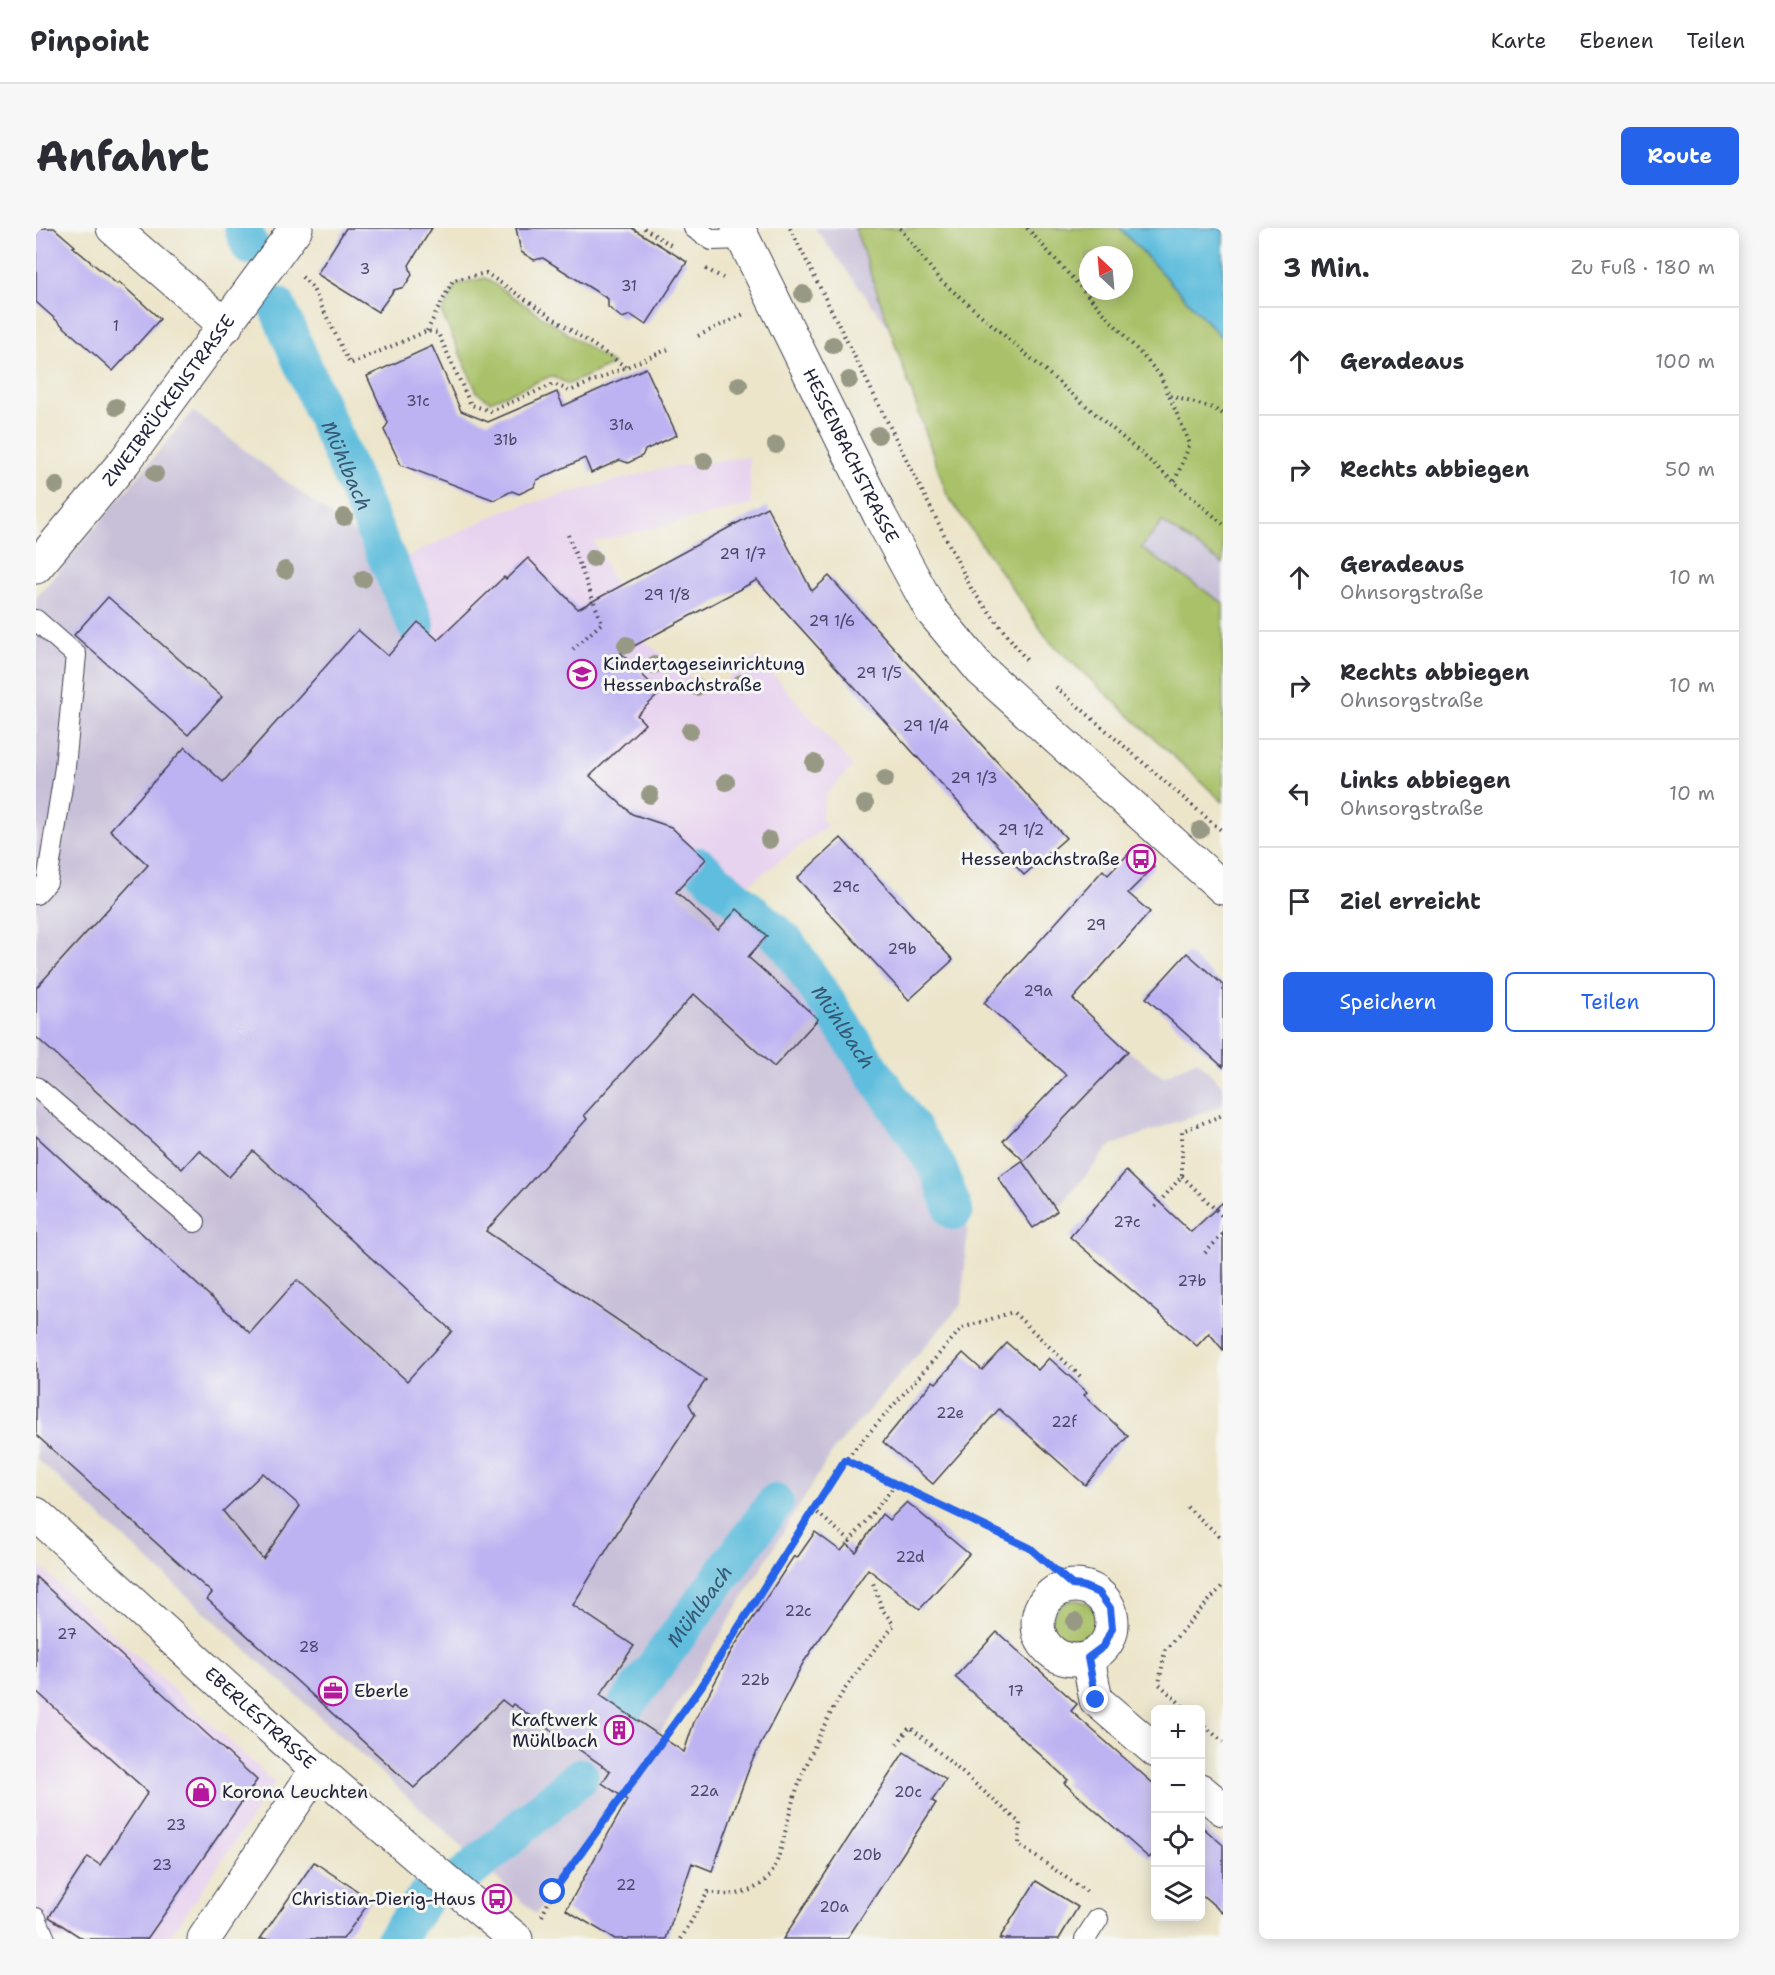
<!DOCTYPE html>
<html lang="de">
<meta charset="utf-8">
<style>
body{margin:0;font-family:"Shantell Sans",sans-serif;background:#f7f7f7;color:#2b2b33}
.controls{position:absolute;right:18px;bottom:18px;display:grid;overflow:hidden;border-radius:9px;box-shadow:0 3px 15px #0003}
.controls button{width:54px;height:54px;display:grid;place-items:center;padding:0;border:0;border-bottom:2px solid #e1e1e2;background:#fff;color:#2b2b33;font:30px sans-serif}
.compass{position:absolute;left:1043px;top:18px;width:54px;height:54px;border-radius:50%;background:#fff;box-shadow:0 3px 15px #0003;rotate:334deg}
.stop{position:absolute;width:18px;height:18px;margin:-14px;border:4px solid #2563eb;border-radius:50%;background:#fff}
.stop.end{background:#2563eb;border-color:#fff;box-shadow:0 2px 6px #0008}
.list{margin:0;padding:0;list-style:none}
h2{display:flex;justify-content:space-between;align-items:center;height:78px;margin:0;padding:0 24px;font-size:26px}
h2 small{font-size:20px;font-weight:400;color:#7c7c81}
.list li{display:grid;grid-template-columns:39px 1fr auto;gap:18px;align-items:center;box-sizing:border-box;height:108px;padding:0 24px;border-top:2px solid #e1e1e2}
.list b{display:block;font-size:22px;white-space:nowrap}
.list p{margin:0;font-size:20px;white-space:nowrap;color:#7c7c81}
.list em{font-size:20px;font-style:normal;color:#7c7c81}
.actions{display:flex;gap:12px;padding:18px 24px}
.actions a{flex:1;padding:14px 0;border:2px solid #2563eb;border-radius:9px;text-align:center;font-size:21px;color:#2563eb}
.actions .main{background:#2563eb;color:#fff}
.icon{flex:none;width:33px;height:33px;fill:none;stroke:currentColor;stroke-width:2;stroke-linecap:round;stroke-linejoin:round}
.map{position:relative;flex:none;width:1187px;height:1711px;overflow:hidden;border-radius:9px}
header{display:flex;align-items:center;gap:36px;box-sizing:border-box;height:84px;padding:0 30px;background:#fff;border-bottom:2px solid #e1e1e2}
header strong{font-size:28px}
nav{display:flex;gap:33px;margin-inline-start:auto;font-size:21px}
.intro{display:flex;align-items:center;justify-content:space-between;box-sizing:border-box;height:144px;padding:0 36px}
h1{margin:0;font-size:42px}
.button{padding:15px 27px;border-radius:9px;background:#2563eb;color:#fff;font-size:21px;font-weight:700}
main{display:flex;gap:36px;padding:0 36px}
aside{flex:1;background:#fff;border-radius:9px;box-shadow:0 3px 15px #0003}
.map>svg:first-child{display:block}
</style>
<header>
<strong>Pinpoint</strong>
<nav><a>Karte</a><a>Ebenen</a><a>Teilen</a></nav>
</header>
<div class="intro"><h1>Anfahrt</h1><a class="button">Route</a></div>
<main>
<div class="map">
<svg width="1187" height="1711" viewBox="0 0 1187 1711">
<rect width="100%" height="100%" fill="#f6f6f2"/>
<filter id="ink" filterUnits="userSpaceOnUse"><feTurbulence type="fractalNoise" baseFrequency=".0167" numOctaves="2"/><feDisplacementMap in="SourceGraphic" scale="12" xChannelSelector="R" yChannelSelector="G"/><feConvolveMatrix kernelMatrix="1 2 1 2 8 2 1 2 1" color-interpolation-filters="sRGB"/></filter>
<filter id="wash" filterUnits="userSpaceOnUse"><feTurbulence type="fractalNoise" baseFrequency=".008" numOctaves="4" result="noise"/><feDisplacementMap in="SourceGraphic" scale="24" xChannelSelector="R" yChannelSelector="G"/><feGaussianBlur stdDeviation="1.35" result="paint"/><feColorMatrix in="noise" values="0 0 0 0 0 0 0 0 0 0 0 0 0 0 0 0 0 1.4 0 .05"/><feComposite in="paint" operator="in"/></filter>
<g filter="url(#wash)">
<rect width="100%" height="100%" fill="#ece5ca"/>
<!-- built -->
<g fill="#e7d2ef">
<polygon points="713,229 715,277 558,314 608,413 675,464 721,428 817,538 789,567 785,590 791,598 706,661 635,599 596,586 383,394 358,335 470,282 628,240"/>
<polygon points="0,1335 239,1555 132,1711 0,1711"/>
</g>
<!-- industrial -->
<g fill="#c8bfd8">
<polygon points="779,0 819,0 1075,259 1187,336 1187,375 1105,320 919,175 854,101"/>
<polygon points="157,183 358,335 383,394 596,586 635,599 757,707 911,935 933,980 926,1076 797,1223 623,1507 500,1686 0,1230 0,370"/>
<polygon points="1092,823 1127,849 1161,832 1187,858 1187,877 1074,918 1021,983 987,935"/>
</g>
<!-- green -->
<g fill="#a9c167" stroke="#667251" stroke-width="1.5" fill-rule="evenodd">
<path d="M819 0H1084L1187 111V336L1126 294 1105 320 1187 375V574L1013 413 911 267ZM1052 27H1088V63H1052Z"/>
<polygon points="449,50 577,136 533,156 515,148 454,173 441,164 406,85 421,56"/>
<circle cx="1039" cy="1395" r="23"/>
</g>
<!-- water -->
<polygon fill="#5ebddd" stroke="#40708c" stroke-width="1.5" points="1084,0 1187,0 1187,111"/>
<g fill="none" stroke-linecap="round" stroke-linejoin="round">
<!-- canal -->
<g stroke="#5ebddd" stroke-width="38">
<polyline points="207,0 214,18"/>
<path id="s1" d="M241 78 380 397"/>
<path id="s2" d="M663 638 750 714 902 940 918 983"/>
<path id="s3" d="M587 1482 739 1275"/>
<polyline points="429,1647 544,1549"/>
<polyline points="359,1711 389,1670"/>
</g>
</g>
<g id="blocks">
<!-- building -->
<g fill="#beb3f2" fill-rule="evenodd">
<polygon points="0,0 18,0 39,18 37,19 81,56 83,54 124,91 77,143 0,74"/>
<polygon points="310,0 396,0 373,37 376,47 368,59 358,62 342,84 281,46"/>
<polygon points="480,0 596,0 651,34 610,97 595,87 586,90 572,79 572,71 507,30 498,32 485,24"/>
<polygon points="396,118 425,183 452,194 521,164 527,178 610,140 641,207 609,222 606,228 592,235 584,232 555,245 549,230 501,252 498,259 483,266 476,263 458,272 365,237 348,202 352,195 331,148"/>
<path d="M731 279 776 363 793 348 1030 610 988 647 721 352 585 425 624 465 601 487 609 496 554 548 596 586 635 599 670 631 640 664 682 702 701 681 731 708 712 729 782 791 738 839 658 766 548 887 551 891 450 1003 670 1152 653 1176 659 1187 587 1295 537 1377 598 1418 564 1467 648 1524 658 1494 696 1422 758 1328 761 1330 779 1304 805 1323 811 1316 820 1324 846 1286 853 1292 871 1274 933 1326 884 1381 832 1341 767 1435 715 1535 676 1643 656 1635 630 1711H579L530 1682 591 1572 566 1555 574 1543 477 1476 475 1479 466 1472 378 1560 171 1371 176 1365 0 1207V908L214 1105 261 1052 371 1153 416 1103 217 923 193 949 163 922 146 941 0 809V760L112 637 74 602 149 519 187 554 322 402 352 428 382 394 402 412 468 349 470 351 492 330 542 381ZM227 1245 264 1278 227 1331 187 1283Z"/>
<polygon points="72,369 186,469 152,507 38,407"/>
<polygon points="805,610 917,732 873,772 761,650"/>
<polygon points="1098,620 1118,639 1092,665 1114,684 1037,771 1092,823 988,933 967,913 1030,847 948,775 1067,642 1072,647"/>
<polygon points="1151,725 1187,757 1187,839 1110,770"/>
<polygon points="986,933 1021,983 997,1000 962,950"/>
<polygon points="1090,943 1155,1004 1187,974 1187,1122 1173,1105 1161,1118 1034,1009"/>
<polygon points="971,1115 1002,1142 1013,1130 1051,1164 1048,1167 1092,1208 1049,1257 963,1181 897,1256 847,1214 897,1153 900,1155 927,1125 946,1142"/>
<polygon points="0,1349 221,1552 111,1711 47,1711 13,1689 52,1629 64,1637 112,1564 0,1463"/>
<polygon points="961,1404 1041,1476 1035,1483 1119,1557 1119,1624 1113,1630 1028,1555 1032,1552 919,1449"/>
<polygon points="868,1524 910,1552 896,1573 900,1575 811,1711 747,1711"/>
<polygon points="1164,1597 1187,1617 1187,1685 1164,1665"/>
<polygon points="278,1634 335,1672 307,1711 224,1711"/>
<polygon points="1000,1653 1042,1679 1023,1711 963,1711"/>
</g>
</g>
</g>
<g filter="url(#ink)">
<use href="#blocks" fill-opacity="0" stroke="#403f50" stroke-width="1.5"/>
<g fill="none" stroke-linecap="round" stroke-linejoin="round">
<!-- service casing -->
<g stroke="#403f50" stroke-width="22">
<g id="service">
<polyline points="658,0 676,12 708,11"/>
<polyline points="0,392 40,427 29,539 11,654 0,666"/>
<polyline points="0,859 159,994"/>
<polyline points="0,1690 9,1711"/>
<polyline points="1049,1711 1062,1691"/>
</g>
</g>
<!-- minor casing -->
<g stroke="#403f50" stroke-width="35">
<g id="minor">
<polyline points="77,0 190,98"/>
<path id="s4" d="M702 0 845 290 895 382 945 442 1187 660"/>
<path id="s5" d="M0 339 89 233 260 0"/>
<path id="s6" d="M0 1286C158 1430 314 1576 480 1711"/>
<circle cx="1039" cy="1395" r="37"/>
<polyline points="1052,1430 1060,1472 1120,1523"/>
<polyline points="1164,1562 1187,1581"/>
<polyline points="168,1711 281,1541"/>
</g>
</g>
<!-- path -->
<g stroke="#403f50" stroke-width="4" stroke-dasharray="1.5 4.5" stroke-linecap="butt">
<polyline points="608,0 636,18"/>
<polyline points="754,0 936,362 992,434"/>
<polyline points="864,0 903,51 1187,296"/>
<polyline points="991,0 1124,147 1154,216 1138,255"/>
<polyline points="670,41 687,50"/>
<polyline points="266,49 276,59 314,136 391,103 402,105 435,177 455,183 518,156 534,163 635,120"/>
<polyline points="391,103 417,52 450,45 590,139"/>
<polyline points="662,108 708,86"/>
<polyline points="1134,168 1177,180 1187,186"/>
<polyline points="532,307 566,395 537,421"/>
<polyline points="1020,459 1187,604"/>
<polyline points="1146,948 1187,989"/>
<polyline points="1119,979 1146,948 1146,903 1187,887"/>
<polyline points="1169,1025 1187,1006"/>
<polyline points="1151,1279 1187,1311"/>
<polyline points="777,1281 814,1313 860,1256"/>
<polyline points="1036,1357 994,1320 809,1232 926,1100 977,1084 1046,1150"/>
<polyline points="1151,1482 1123,1456 1129,1422 1187,1357"/>
<polyline points="1164,1494 1187,1514"/>
<polyline points="861,1516 874,1499 984,1595 983,1617 1054,1666"/>
<polyline points="506,1688 517,1664 664,1460 809,1232"/>
<path d="M645 1711 672 1664C695 1669 718 1667 734 1647 746 1632 752 1582 761 1561 775 1524 791 1487 813 1455 827 1435 843 1416 858 1397L846 1381 836 1352"/>
</g>
<!-- service -->
<use href="#service" stroke="#fff" stroke-width="20"/>
<!-- minor -->
<use href="#minor" stroke="#fff" stroke-width="33"/>
</g>
<!-- trees -->
<g fill="#979984">
<circle cx="767" cy="66" r="9"/>
<circle cx="797" cy="117" r="9"/>
<circle cx="813" cy="152" r="9"/>
<circle cx="703" cy="157" r="9"/>
<circle cx="80" cy="179" r="9"/>
<circle cx="842" cy="207" r="9"/>
<circle cx="740" cy="217" r="9"/>
<circle cx="668" cy="233" r="9"/>
<circle cx="119" cy="246" r="9"/>
<circle cx="20" cy="257" r="9"/>
<circle cx="308" cy="289" r="9"/>
<circle cx="557" cy="330" r="9"/>
<circle cx="249" cy="342" r="9"/>
<circle cx="327" cy="351" r="9"/>
<circle cx="590" cy="417" r="9"/>
<circle cx="618" cy="437" r="9"/>
<circle cx="705" cy="455" r="9"/>
<circle cx="661" cy="459" r="9"/>
<circle cx="654" cy="503" r="9"/>
<circle cx="778" cy="535" r="9"/>
<circle cx="849" cy="551" r="9"/>
<circle cx="690" cy="554" r="9"/>
<circle cx="614" cy="567" r="9"/>
<circle cx="829" cy="576" r="9"/>
<circle cx="1164" cy="602" r="9"/>
<circle cx="733" cy="612" r="9"/>
<circle cx="1039" cy="1394" r="9"/>
</g>
</g>
<g fill="none" stroke-linecap="round" stroke-linejoin="round" filter="url(#ink)">
<!-- route -->
<polyline stroke="#2563eb" stroke-width="8" points="517,1664 664,1460 809,1232 994,1320 1036,1357 1046,1358 1063,1365 1074,1380 1076,1400 1068,1418 1052,1430 1060,1472"/>
</g>
<!-- icons -->
<defs>
<g id="school-ring" transform="scale(1.5)"><circle r="9.5" fill="#f6f6f2" stroke="#b5179e" stroke-width="1.5"/><path d="M0-5L7-2L0 1L-7-2ZM-4 1L0 2.5L4 1V4Q0 6-4 4Z" fill="#b5179e"/></g>
<g id="bus-ring" transform="scale(1.5)"><circle r="9.5" fill="#f6f6f2" stroke="#b5179e" stroke-width="1.5"/><path d="M-5-6H5V4H4V6H2V4H-2V6H-4V4H-5ZM-3.5-4V0h7V-4ZM-3.5 1.2v1.5H-2V1.2ZM2 1.2v1.5H3.5V1.2Z" fill="#b5179e"/></g>
<g id="office-ring" transform="scale(1.5)"><circle r="9.5" fill="#f6f6f2" stroke="#b5179e" stroke-width="1.5"/><path d="M-6-3h4V-5.5h4V-3h4V5H-6ZM-1-4.5V-3h2v-1.5ZM-6 0V1H6V0Z" fill="#b5179e"/></g>
<g id="building-ring" transform="scale(1.5)"><circle r="9.5" fill="#f6f6f2" stroke="#b5179e" stroke-width="1.5"/><path d="M-4-6H4V6H1V3H-1V6H-4ZM-2.5-4.3h1.7v1.8h-1.7ZM.8-4.3h1.7v1.8H.8ZM-2.5-1h1.7V.8h-1.7ZM.8-1h1.7V.8H.8Z" fill="#b5179e"/></g>
<g id="shop-ring" transform="scale(1.5)"><circle r="9.5" fill="#f6f6f2" stroke="#b5179e" stroke-width="1.5"/><path d="M-5-2.5h2.3a2.7 3.5 0 0 1 5.4 0H5L5.5 6h-11ZM-1.5-2.5h3a1.5 2.3 0 0 0-3 0Z" fill="#b5179e"/></g>
</defs>
<g fill-rule="evenodd">
<use href="#school-ring" x="546" y="446"/>
<use href="#bus-ring" x="1105" y="631"/>
<use href="#office-ring" x="297" y="1463"/>
<use href="#building-ring" x="583" y="1502"/>
<use href="#shop-ring" x="165" y="1564"/>
<use href="#bus-ring" x="461" y="1671"/>
</g>
<g text-anchor="middle" dominant-baseline="central" stroke-width="6" stroke-linejoin="round" paint-order="stroke">
<!-- number labels -->
<g font-size="15" fill="#494669">
<text x="329" y="41">3</text>
<text x="593" y="58">31</text>
<text x="80" y="98">1</text>
<text x="382" y="173">31c</text>
<text x="585" y="197">31a</text>
<text x="469" y="212">31b</text>
<text x="707" y="326">29 1/7</text>
<text x="631" y="367">29 1/8</text>
<text x="796" y="393">29 1/6</text>
<text x="843" y="445">29 1/5</text>
<text x="890" y="498">29 1/4</text>
<text x="938" y="550">29 1/3</text>
<text x="985" y="602">29 1/2</text>
<text x="810" y="659">29c</text>
<text x="1060" y="697">29</text>
<text x="866" y="721">29b</text>
<text x="1002" y="763">29a</text>
<text x="1091" y="994">27c</text>
<text x="1156" y="1053">27b</text>
<text x="914" y="1185">22e</text>
<text x="1028" y="1194">22f</text>
<text x="874" y="1329">22d</text>
<text x="762" y="1383">22c</text>
<text x="31" y="1406">27</text>
<text x="273" y="1419">28</text>
<text x="719" y="1452">22b</text>
<text x="980" y="1463">17</text>
<text x="668" y="1563">22a</text>
<text x="872" y="1564">20c</text>
<text x="140" y="1597">23</text>
<text x="831" y="1627">20b</text>
<text x="126" y="1637">23</text>
<text x="590" y="1657">22</text>
<text x="798" y="1679">20a</text>
</g>
<!-- street labels -->
<g font-size="18" fill="#22223b" stroke="#f6f6f2">
<text stroke="none"><textPath href="#s5" startOffset="213">ZWEIBRÜCKENSTRASSE</textPath></text>
<text stroke="none"><textPath href="#s4" startOffset="254">HESSENBACHSTRASSE</textPath></text>
<text stroke="none"><textPath href="#s6" startOffset="303">EBERLESTRASSE</textPath></text>
</g>
<!-- poi labels -->
<g font-size="18" fill="#22223b" stroke="#f6f6f2" text-anchor="start">
<text x="567" y="436">Kindertageseinrichtung<tspan x="567" dy="21">Hessenbachstraße</tspan></text>
<text x="1084" y="631" text-anchor="end">Hessenbachstraße</text>
<text x="318" y="1463">Eberle</text>
<text x="562" y="1492" text-anchor="end">Kraftwerk<tspan x="562" dy="21">Mühlbach</tspan></text>
<text x="186" y="1564">Korona Leuchten</text>
<text x="440" y="1671" text-anchor="end">Christian-Dierig-Haus</text>
</g>
<!-- water labels -->
<g font-size="20" font-style="italic" fill="#375874" stroke="#f6f6f2">
<text stroke="none"><textPath href="#s1" startOffset="174">Mühlbach</textPath></text>
<text stroke="none"><textPath href="#s2" startOffset="218">Mühlbach</textPath></text>
<text stroke="none"><textPath href="#s3" startOffset="129">Mühlbach</textPath></text>
</g>
</g>
</svg>
<div class="controls">
<button>+</button>
<button>−</button>
<button><svg class="icon" aria-label="locate" viewBox="0 0 24 24"><circle cx="12" cy="12" r="6"/><path d="M12 2v4M12 18v4M2 12h4M18 12h4"/></svg></button>
<button><svg class="icon" aria-label="layers" viewBox="0 0 24 24"><path d="M12 4l9 5-9 5-9-5zM3 14l9 5 9-5"/></svg></button>
</div>
<svg class="compass" viewBox="-18 -18 36 36"><path d="M0-13l5 13h-10z" fill="#e53935"/><path d="M0 13l5-13h-10z" fill="#7c7c81"/></svg>
<div class="stop" style="left:517px;top:1664px"></div>
<div class="stop end" style="left:1060px;top:1472px"></div>
</div>
<aside>
<h2>3 Min.<small>Zu Fuß · 180 m</small></h2>
<ul class="list">
<li><svg class="icon" aria-label="ahead" viewBox="0 0 24 24"><path d="M12 20V5M6 11l6-6 6 6"/></svg><div><b>Geradeaus</b></div><em>100 m</em></li>
<li><svg class="icon" aria-label="right" viewBox="0 0 24 24"><path d="M7 20v-9h11M14 6l5 5-5 5"/></svg><div><b>Rechts abbiegen</b></div><em>50 m</em></li>
<li><svg class="icon" aria-label="ahead" viewBox="0 0 24 24"><path d="M12 20V5M6 11l6-6 6 6"/></svg><div><b>Geradeaus</b><p>Ohnsorgstraße</p></div><em>10 m</em></li>
<li><svg class="icon" aria-label="right" viewBox="0 0 24 24"><path d="M7 20v-9h11M14 6l5 5-5 5"/></svg><div><b>Rechts abbiegen</b><p>Ohnsorgstraße</p></div><em>10 m</em></li>
<li><svg class="icon" aria-label="left" viewBox="0 0 24 24"><path d="M17 20v-9H6M10 6l-5 5 5 5"/></svg><div><b>Links abbiegen</b><p>Ohnsorgstraße</p></div><em>10 m</em></li>
<li><svg class="icon" aria-label="arrive" viewBox="0 0 24 24"><path d="M6 21V4h12l-3 4 3 4H6"/></svg><div><b>Ziel erreicht</b></div></li>
</ul>
<div class="actions"><a class="main">Speichern</a><a>Teilen</a></div>
</aside>
</main>
